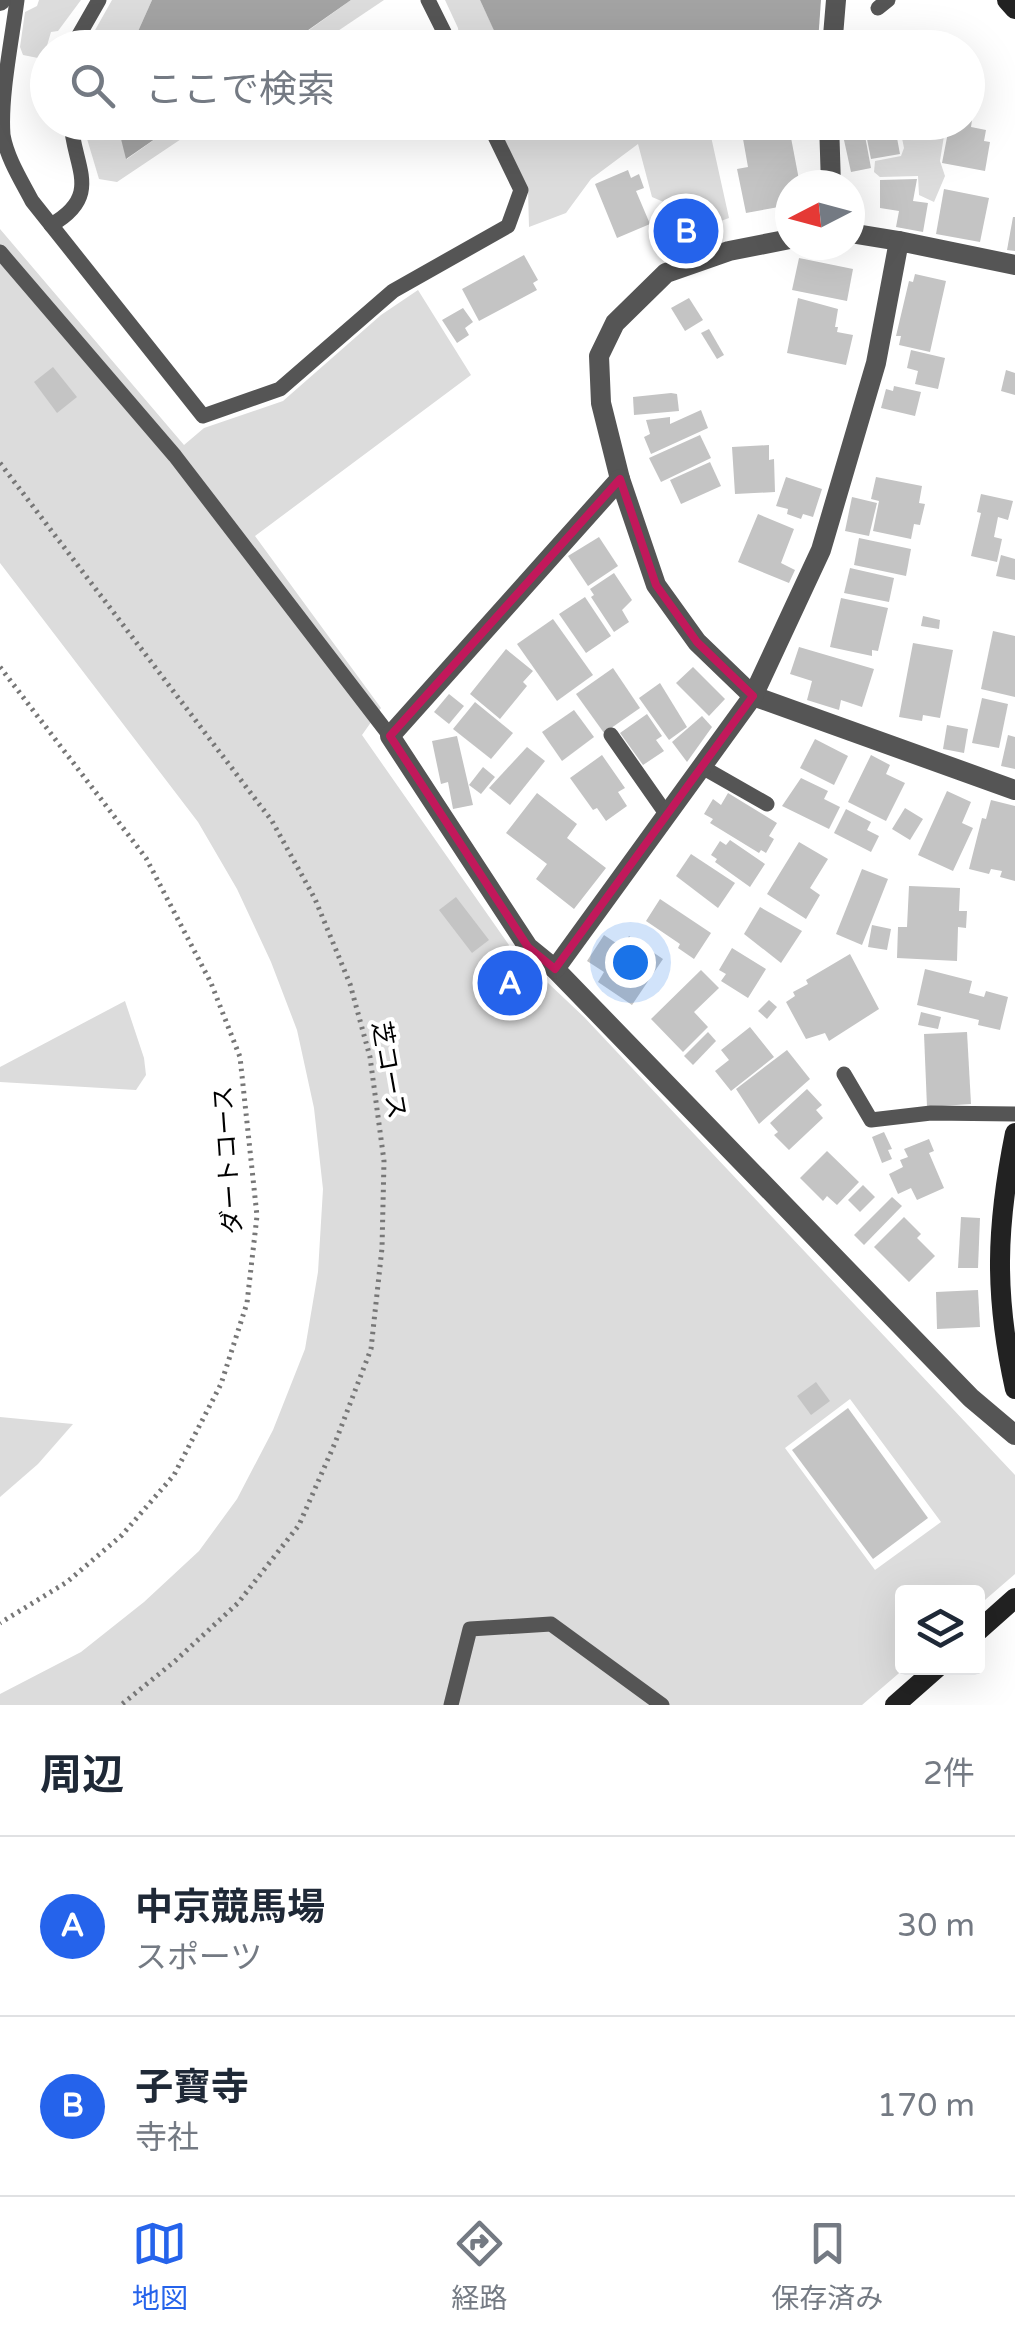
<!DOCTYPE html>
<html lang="ja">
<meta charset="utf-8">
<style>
body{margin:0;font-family:"Varela Round","Noto Sans JP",sans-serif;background:#f6f6f7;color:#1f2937}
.controls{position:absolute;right:30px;bottom:30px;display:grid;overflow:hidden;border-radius:10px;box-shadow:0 10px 40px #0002}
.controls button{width:90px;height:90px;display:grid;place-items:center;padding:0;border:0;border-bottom:2px solid #e0e1e3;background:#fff;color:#1f2937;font:50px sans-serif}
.compass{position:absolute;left:775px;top:170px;width:90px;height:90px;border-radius:50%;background:#fff;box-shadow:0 10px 40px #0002;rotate:264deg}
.you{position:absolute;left:630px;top:962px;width:35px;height:35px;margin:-25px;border:8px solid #fff;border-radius:50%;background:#1a73e8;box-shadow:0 0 0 15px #1a73e833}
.badge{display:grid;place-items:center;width:65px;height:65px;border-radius:50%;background:#2563eb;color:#fff;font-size:32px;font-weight:700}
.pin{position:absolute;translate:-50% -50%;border:5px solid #fff;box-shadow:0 2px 10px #0006}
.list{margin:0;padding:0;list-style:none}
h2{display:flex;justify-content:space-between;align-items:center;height:130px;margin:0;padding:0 40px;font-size:42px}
h2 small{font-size:32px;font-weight:400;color:#747a83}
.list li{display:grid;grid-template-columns:65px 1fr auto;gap:30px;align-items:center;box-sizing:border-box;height:180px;padding:0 40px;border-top:2px solid #e0e1e3}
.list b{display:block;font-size:38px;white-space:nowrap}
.list p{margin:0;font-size:32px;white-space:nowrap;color:#747a83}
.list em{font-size:32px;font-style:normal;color:#747a83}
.icon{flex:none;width:55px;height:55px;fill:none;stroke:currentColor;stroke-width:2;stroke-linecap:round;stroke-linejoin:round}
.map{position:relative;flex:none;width:1015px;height:1705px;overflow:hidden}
.search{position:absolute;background:#fff;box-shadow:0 10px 40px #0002;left:30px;right:30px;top:30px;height:110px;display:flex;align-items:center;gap:25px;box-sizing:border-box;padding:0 35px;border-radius:55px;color:#747a83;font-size:38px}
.sheet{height:490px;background:#fff}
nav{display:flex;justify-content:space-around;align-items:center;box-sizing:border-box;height:140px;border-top:2px solid #e0e1e3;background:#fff;font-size:28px;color:#747a83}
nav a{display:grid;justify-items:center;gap:5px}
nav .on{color:#2563eb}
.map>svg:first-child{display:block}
</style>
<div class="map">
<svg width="1015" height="1705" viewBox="0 0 1015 1705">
<rect width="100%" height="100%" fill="#fff"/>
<!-- green -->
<g fill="#dcdcdc" fill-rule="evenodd">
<polygon points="39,0 81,0 58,31 51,32 46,49 38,58 23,55 20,47 25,12 37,6"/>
<polygon points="112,0 152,0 131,47 85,48"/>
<polygon points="351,0 384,0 314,47 284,48"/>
<polygon points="445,0 480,0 502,47 460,47 458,28"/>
<polygon points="82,122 117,123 127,159 178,123 205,123 117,182 99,179"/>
<polygon points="496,123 538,123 548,130 556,123 708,123 729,218 718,222 706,219 693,195 666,203 652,197 638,144 591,179 566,213 529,227 528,190"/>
<polygon points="899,123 946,123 940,161 945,176 934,202 919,195 918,176 880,177 874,172 875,161 901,156 904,148"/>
<path d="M0 229 184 445 204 428 283 401 381 315 418 290 471 375 255 536 381 708 362 735 511 948 584 1017 1015 1475V1574L978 1606V1592H902V1668H905L862 1705H0V1694L81 1652 144 1602 199 1551 237 1499 273 1430 305 1349 318 1272 323 1189 314 1108 297 1030 271 962 237 889 198 822 0 563ZM850 1399 941 1522 875 1570 785 1448Z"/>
<polygon points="125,1001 144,1058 146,1075 136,1090 0,1082 0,1067"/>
<polygon points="0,1417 73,1424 38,1464 0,1497"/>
</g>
<!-- water -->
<g fill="#a3a3a3">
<polygon points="152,0 351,0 284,47 131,47"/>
<polygon points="480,0 821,0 818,42 759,48 502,48"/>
<polygon points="117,123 117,122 178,123 126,159"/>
</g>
<!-- building -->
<g fill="#c4c4c4">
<polygon points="968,120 972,120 971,127 986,130 984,141 990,142 985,171 942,163 950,122 968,122"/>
<polygon points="740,122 788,122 800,185 790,185 790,205 746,213 737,169 748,167"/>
<polygon points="851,122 894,122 900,154 871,159 865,129 852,131"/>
<polygon points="860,133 861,137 865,136 871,168 851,172 844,140 849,139 848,135"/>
<polygon points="628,170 631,178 639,174 644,188 636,191 650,224 617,238 595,184"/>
<polygon points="917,179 913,201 928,203 923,232 896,227 899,211 880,208 880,180"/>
<polygon points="944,189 989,198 980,242 936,234"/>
<polygon points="695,200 705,231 715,228 717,236 707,239 708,243 673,253 663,220 672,217 669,209"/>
<polygon points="1013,217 1015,217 1015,251 1007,250"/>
<polygon points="524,255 538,280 533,283 537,290 479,321 462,289"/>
<polygon points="799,258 853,269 847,301 792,290"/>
<polygon points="915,274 946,281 930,352 899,345 901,336 896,336 909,281 913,282"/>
<polygon points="689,298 703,320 685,331 671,308"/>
<polygon points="798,298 838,309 835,327 838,327 837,332 853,335 846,365 787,353"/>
<polygon points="463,308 473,322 465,328 469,335 457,343 442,320"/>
<polygon points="709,329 724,355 717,359 701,333"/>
<polygon points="911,350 945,358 938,389 915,384 918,371 907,368"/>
<polygon points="53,367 77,397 57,413 34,382"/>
<polygon points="1006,370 1015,373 1015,395 1001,391"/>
<polygon points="894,386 921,392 915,416 881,408 886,389 893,391"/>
<polygon points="671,393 677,394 679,411 634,415 633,397"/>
<polygon points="701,410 708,428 651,454 644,437 650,434 646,420 670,417 670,424"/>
<polygon points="700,435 711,458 661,482 649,458"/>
<polygon points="769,445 769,460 774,459 775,492 735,494 732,447"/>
<polygon points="710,462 721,486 681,504 670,480"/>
<polygon points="786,477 822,489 813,517 803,514 801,519 787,514 788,509 776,506"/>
<polygon points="876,477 922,486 919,503 925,504 920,525 914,524 911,539 873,531 879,501 871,499"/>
<polygon points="981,494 1013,501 1008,520 998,517 994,537 1002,539 997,562 971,556 981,513 977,512"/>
<polygon points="852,497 877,503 869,536 845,531"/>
<polygon points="758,514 794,529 781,563 795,570 789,583 738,562"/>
<polygon points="599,537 618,566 588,586 568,556"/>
<polygon points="859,538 911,549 906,576 854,565"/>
<polygon points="1001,555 1015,559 1015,580 996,576"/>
<polygon points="850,568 894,578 889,602 844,593"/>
<polygon points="614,573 632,600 622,610 629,622 614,632 591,597 594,595 590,589"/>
<polygon points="585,597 611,636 586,653 559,614"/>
<polygon points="841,598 888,608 878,651 872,650 872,656 830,647"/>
<polygon points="923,616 940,620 939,629 921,626"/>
<polygon points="553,619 593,675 557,701 517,644"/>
<polygon points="993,631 1015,636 1015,697 981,689"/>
<polygon points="913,643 953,650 940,718 923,715 922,721 899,717"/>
<polygon points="799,647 874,669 862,707 841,700 839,710 807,700 812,681 790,674"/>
<polygon points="506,649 533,671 523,682 527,686 500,719 470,694"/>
<polygon points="693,667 725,699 709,716 676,683"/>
<polygon points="613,668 640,708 604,733 576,694"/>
<polygon points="660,683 687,727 669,740 639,698"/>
<polygon points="449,694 464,706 449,724 434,712"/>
<polygon points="982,698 1008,704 999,748 972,743"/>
<polygon points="475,702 513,733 491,759 453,729"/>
<polygon points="574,710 594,737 562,761 542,732"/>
<polygon points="647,714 662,736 656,740 664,751 643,765 620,733"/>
<polygon points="702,716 712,727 687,762 672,742"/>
<polygon points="947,725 968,729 964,753 943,749"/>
<polygon points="1008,735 1015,737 1015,769 1001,766"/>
<polygon points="457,736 473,805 453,809 448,782 441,784 432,741"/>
<polygon points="815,739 848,756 834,785 800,768"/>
<polygon points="527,747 545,761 510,805 489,788"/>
<polygon points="602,755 625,788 618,792 627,806 606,821 597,808 593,810 570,778"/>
<polygon points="871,755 890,765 886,774 905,783 886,821 848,802"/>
<polygon points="483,767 495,777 481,794 469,785"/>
<polygon points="801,778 828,791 824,799 840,807 829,829 782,806"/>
<polygon points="947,791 971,802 962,823 973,828 953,871 918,855"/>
<polygon points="537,793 577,824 567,838 606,868 574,909 536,879 547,864 506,833"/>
<polygon points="728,793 777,823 769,836 774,839 766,853 761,850 759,853 710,823 713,819 704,814 713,799 721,805"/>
<polygon points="991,800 1015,806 1015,881 1000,877 1002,871 991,869 989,874 969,869 982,818 986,819"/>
<polygon points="905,808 923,819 910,840 892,829"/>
<polygon points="846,809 871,822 867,830 879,836 871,852 834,833"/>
<polygon points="730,840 765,864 750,887 715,862 717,859 711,855 720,841 726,845"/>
<polygon points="799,842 828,859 810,888 820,895 806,919 767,894"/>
<polygon points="691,854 735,883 718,908 676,876"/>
<polygon points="862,869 888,879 862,945 836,934"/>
<polygon points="909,886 960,888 959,911 967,911 966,928 958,927 957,961 897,958 898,927 907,927"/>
<polygon points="456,897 489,940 472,953 439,910"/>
<polygon points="660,899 711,933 694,959 678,948 680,944 646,921"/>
<polygon points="760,907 802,931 781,963 744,934"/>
<polygon points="872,925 891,929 887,950 868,947"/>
<polygon points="604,935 622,947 629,936 663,959 632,1005 598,982 604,972 587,961"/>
<polygon points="732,948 766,969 748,998 721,981 726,974 719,970"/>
<polygon points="850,954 879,1009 829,1041 825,1033 806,1039 786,1002 795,996 793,992 808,984 806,980"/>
<polygon points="925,969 972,981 969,993 984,997 986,991 1008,997 1000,1030 978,1025 979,1020 917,1005"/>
<polygon points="701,970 719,988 694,1012 708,1027 683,1052 651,1019"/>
<polygon points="769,1000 777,1007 767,1019 758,1011"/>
<polygon points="921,1012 941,1017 938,1029 918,1025"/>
<polygon points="750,1027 774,1057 731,1091 715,1071 729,1060 721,1050"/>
<polygon points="708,1032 716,1041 693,1065 684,1056"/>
<polygon points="967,1032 971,1104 927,1107 924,1034"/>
<polygon points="787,1050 810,1079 759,1124 736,1089"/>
<polygon points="807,1089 822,1105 816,1110 823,1118 789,1150 774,1135 778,1132 770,1123"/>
<polygon points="884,1132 892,1149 888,1150 892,1159 882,1163 872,1137"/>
<polygon points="929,1139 934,1151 929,1153 944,1188 917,1200 911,1188 898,1194 889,1174 903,1167 900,1160 908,1157 904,1149"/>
<polygon points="827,1151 859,1182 837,1205 827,1196 823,1201 800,1178"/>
<polygon points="863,1185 875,1197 860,1212 848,1200"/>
<polygon points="892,1197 902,1206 864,1245 854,1235"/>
<polygon points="904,1217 921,1234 917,1238 935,1256 909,1282 874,1247"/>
<polygon points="961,1217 980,1218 978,1268 958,1268"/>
<polygon points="978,1290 980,1327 937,1329 936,1292"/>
<polygon points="816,1382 830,1401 811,1415 797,1396"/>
<polygon points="848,1408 928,1518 873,1559 792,1450"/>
</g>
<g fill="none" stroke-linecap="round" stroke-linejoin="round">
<!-- path -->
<g stroke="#777" stroke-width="5" stroke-dasharray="2.5 5" stroke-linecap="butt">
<polyline points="0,463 272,821 315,899 350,984 370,1057 384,1161 382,1248 371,1349 335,1443 299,1525 238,1603 175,1661 121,1705"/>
<polyline points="0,667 146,858 211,983 240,1057 257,1216 247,1303 221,1384 174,1475 122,1535 67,1582 0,1623"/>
</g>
<!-- lane -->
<g stroke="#555" stroke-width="15">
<path d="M17 0C12 39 0 97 3 135 7 158 21 180 32 201L203 416 280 389 393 291 508 226 521 190 488 122"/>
<polyline points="428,0 452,48"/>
<polyline points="878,8 888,0"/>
<polyline points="78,48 79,35 99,0"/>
<path d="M51 225C104 195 73 166 71 122"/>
<polyline points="0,252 175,456 390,736"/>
<polyline points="611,735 667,815"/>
<polyline points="702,767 767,804"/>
<polyline points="844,1074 871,1120 931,1113 1015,1114"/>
<polyline points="451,1705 470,1629 551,1624 662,1705"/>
</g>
<!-- street -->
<g stroke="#555" stroke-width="20">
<polyline points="0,1 1,0"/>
<polyline points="832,48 836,0"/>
<polyline points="829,122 831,185"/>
<polyline points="850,233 899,241"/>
<polyline points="620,479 601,403 599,356 615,323 666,273 729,251 790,239"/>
<polyline points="1015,790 753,696 697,642 656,585 620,479 390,736 528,947 555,969 971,1398 1015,1435"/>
<polyline points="555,969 753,696 821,550 876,363 899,241 1015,265"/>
</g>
<!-- secondary -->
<g stroke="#222" stroke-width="20">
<polyline points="1007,0 1015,9"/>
<path d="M1015 1133C996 1227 994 1295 1015 1389"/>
<polyline points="978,1631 1015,1598"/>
<polyline points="895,1705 937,1668"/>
</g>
</g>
<!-- marked area -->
<path fill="none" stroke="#c2185b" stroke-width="8" stroke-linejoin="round" d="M620 479 656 585 697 642 753 696 555 969 528 947 390 736Z"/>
<g text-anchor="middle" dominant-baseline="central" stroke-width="8" stroke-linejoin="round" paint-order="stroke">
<!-- street labels -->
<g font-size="25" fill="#000" stroke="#fff">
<text transform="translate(389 1070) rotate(80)">芝コース</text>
<text transform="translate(228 1160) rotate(-94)">ダートコース</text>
</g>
</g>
</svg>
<div class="controls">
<button><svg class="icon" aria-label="layers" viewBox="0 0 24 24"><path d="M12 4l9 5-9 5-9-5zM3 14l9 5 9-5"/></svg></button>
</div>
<svg class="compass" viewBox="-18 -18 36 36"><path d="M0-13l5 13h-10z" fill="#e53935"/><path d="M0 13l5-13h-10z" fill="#747a83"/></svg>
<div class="you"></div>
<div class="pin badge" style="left:510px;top:983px">A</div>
<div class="pin badge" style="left:686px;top:231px">B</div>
<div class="search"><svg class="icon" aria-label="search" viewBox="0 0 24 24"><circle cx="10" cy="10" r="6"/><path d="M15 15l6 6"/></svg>ここで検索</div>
</div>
<section class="sheet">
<h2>周辺<small>2件</small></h2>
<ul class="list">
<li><span class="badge">A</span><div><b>中京競馬場</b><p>スポーツ</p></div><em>30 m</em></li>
<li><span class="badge">B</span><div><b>子寶寺</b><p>寺社</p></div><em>170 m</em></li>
</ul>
</section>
<nav>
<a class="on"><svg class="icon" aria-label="map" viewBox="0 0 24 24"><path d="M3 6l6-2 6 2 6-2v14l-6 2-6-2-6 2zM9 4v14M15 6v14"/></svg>地図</a>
<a><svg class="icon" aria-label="directions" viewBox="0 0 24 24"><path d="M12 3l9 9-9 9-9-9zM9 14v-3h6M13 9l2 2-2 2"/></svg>経路</a>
<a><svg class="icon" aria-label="saved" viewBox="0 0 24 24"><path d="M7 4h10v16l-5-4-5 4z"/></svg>保存済み</a>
</nav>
